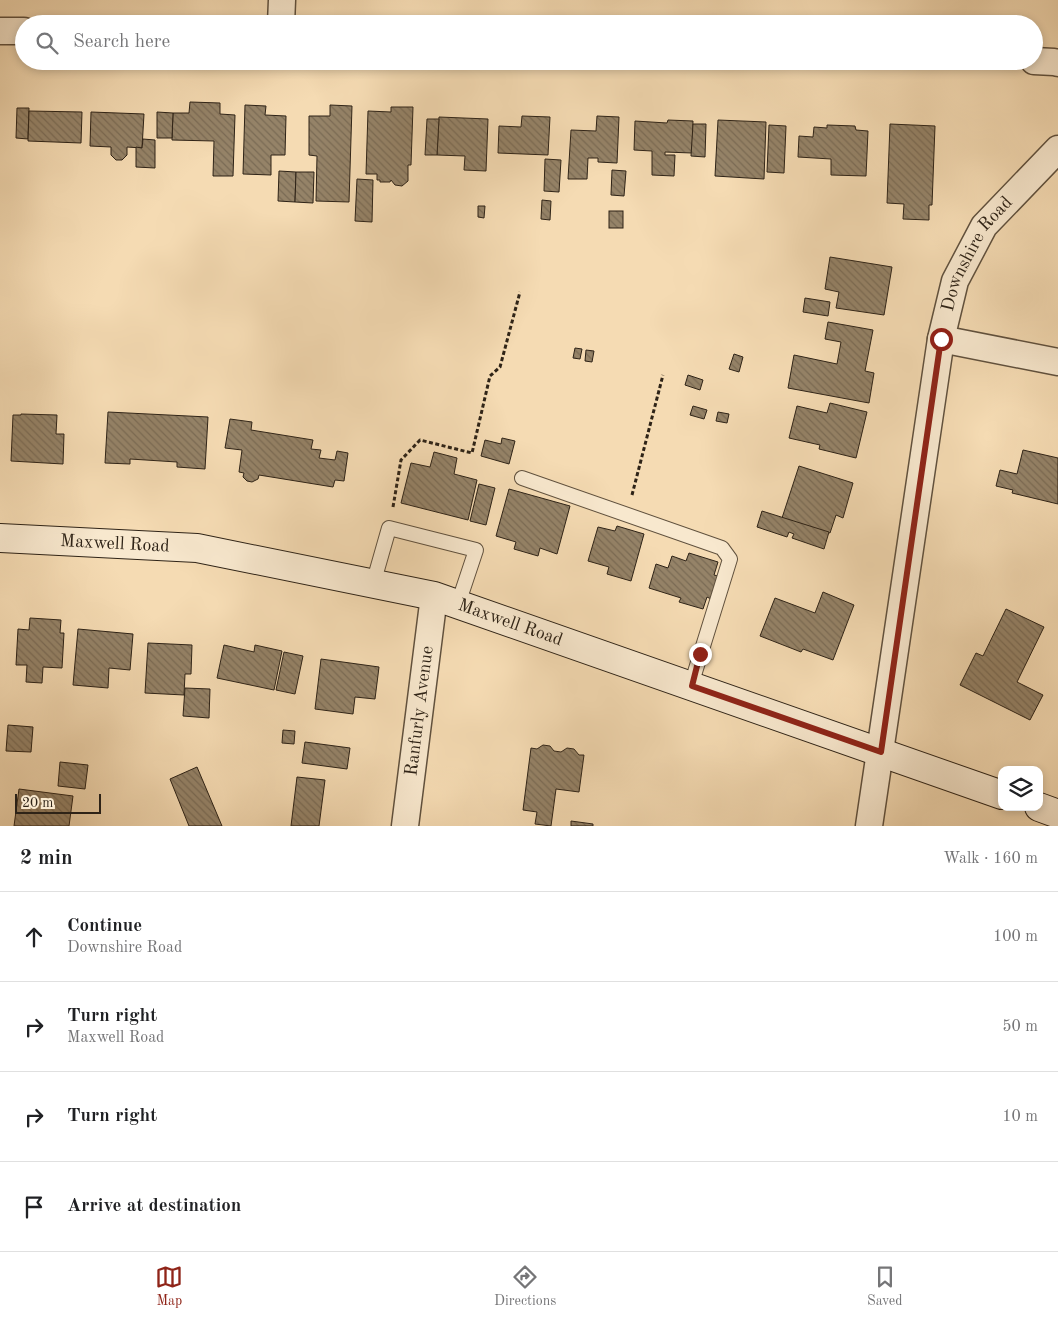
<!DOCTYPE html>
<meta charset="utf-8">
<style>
body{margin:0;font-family:"Old Standard TT",serif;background:#f2f2f2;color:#202124}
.controls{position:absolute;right:15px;bottom:15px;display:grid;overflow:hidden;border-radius:10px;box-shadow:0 2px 8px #0003}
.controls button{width:45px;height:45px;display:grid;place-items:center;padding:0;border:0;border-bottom:1px solid #e0e0e0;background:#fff;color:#202124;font:25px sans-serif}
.scale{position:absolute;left:15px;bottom:12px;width:86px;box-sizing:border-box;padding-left:5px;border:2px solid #2e2317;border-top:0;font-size:14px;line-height:18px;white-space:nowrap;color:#2e2317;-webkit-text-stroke:4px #f8e8ce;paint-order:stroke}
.stop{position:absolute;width:15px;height:15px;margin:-11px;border:4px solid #8f2418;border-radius:50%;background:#fff}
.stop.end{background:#8f2418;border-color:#fff;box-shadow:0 1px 5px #0008}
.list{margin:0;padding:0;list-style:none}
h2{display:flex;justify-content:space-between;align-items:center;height:65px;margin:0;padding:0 20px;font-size:21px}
h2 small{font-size:16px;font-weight:400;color:#757577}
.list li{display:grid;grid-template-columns:32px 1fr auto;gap:15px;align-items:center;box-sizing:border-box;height:90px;padding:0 20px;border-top:1px solid #e0e0e0}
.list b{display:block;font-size:19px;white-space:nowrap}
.list p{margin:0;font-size:16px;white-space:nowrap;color:#757577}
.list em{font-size:16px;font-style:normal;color:#757577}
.icon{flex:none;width:28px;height:28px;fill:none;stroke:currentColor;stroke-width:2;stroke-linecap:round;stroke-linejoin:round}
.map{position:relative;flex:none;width:1058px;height:826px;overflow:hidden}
.search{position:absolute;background:#fff;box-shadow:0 2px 8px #0003;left:15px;right:15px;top:15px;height:55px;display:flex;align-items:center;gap:12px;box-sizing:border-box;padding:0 18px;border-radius:28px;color:#757577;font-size:19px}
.sheet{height:425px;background:#fff}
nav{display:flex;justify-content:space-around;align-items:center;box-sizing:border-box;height:70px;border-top:1px solid #e0e0e0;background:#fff;font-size:14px;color:#757577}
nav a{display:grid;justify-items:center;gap:2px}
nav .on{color:#8f2418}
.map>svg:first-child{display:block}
</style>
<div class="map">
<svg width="1058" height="826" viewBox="0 0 1058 826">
<defs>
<pattern id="building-back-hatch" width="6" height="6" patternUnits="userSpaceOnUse" patternTransform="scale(1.25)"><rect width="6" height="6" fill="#958368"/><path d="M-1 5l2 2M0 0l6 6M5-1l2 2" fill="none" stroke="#7a6b55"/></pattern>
</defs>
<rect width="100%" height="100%" fill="#f5dbb3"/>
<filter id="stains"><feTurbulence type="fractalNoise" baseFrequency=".004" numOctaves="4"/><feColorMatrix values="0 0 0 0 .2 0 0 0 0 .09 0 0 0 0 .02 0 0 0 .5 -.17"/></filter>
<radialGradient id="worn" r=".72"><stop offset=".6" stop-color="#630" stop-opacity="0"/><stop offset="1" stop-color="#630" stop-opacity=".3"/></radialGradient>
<!-- building -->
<g fill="url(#building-back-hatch)" stroke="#2e2317">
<polygon points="190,102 220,103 220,114 235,115 233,176 213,176 214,141 172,140 173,113 189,113"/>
<polygon points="245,105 266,106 265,115 286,116 285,155 271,155 271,175 243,174"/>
<polygon points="330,105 352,106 349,202 316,201 317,156 309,155 309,116 330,116"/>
<polygon points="391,107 413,107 411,165 408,165 408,181 402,186 395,185 391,180 390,182 380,182 380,180 377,180 377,174 366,174 368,111 391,112"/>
<polygon points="17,108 29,108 28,139 16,138"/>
<polygon points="29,111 82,112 81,143 28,141"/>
<polygon points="91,112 144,114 142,148 127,147 127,155 122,160 116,160 111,155 111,147 90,146"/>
<polygon points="157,112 173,113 172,138 157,138"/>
<polygon points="522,116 550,117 548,155 498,153 499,126 521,127"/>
<polygon points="597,116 619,117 617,163 598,162 598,158 588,158 587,179 568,179 571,130 596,131"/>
<polygon points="439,117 488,119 486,171 464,170 465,156 437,155"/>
<polygon points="427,119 439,119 437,155 425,155"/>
<polygon points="668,120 693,121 692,153 665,152 665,155 675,155 674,176 652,175 652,151 634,150 635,121 667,123"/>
<polygon points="718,120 766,122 764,179 715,176"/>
<polygon points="693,124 706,124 705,157 691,156"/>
<polygon points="890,124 935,126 932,205 929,205 929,220 903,219 904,204 887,203"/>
<polygon points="769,125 786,126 784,173 767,172"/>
<polygon points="827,125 855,126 856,130 868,131 866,176 831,175 831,159 798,157 799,136 813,137 814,127 827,128"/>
<polygon points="143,139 155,140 155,168 136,167 136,147 142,148"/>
<polygon points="545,159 561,160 559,192 544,191"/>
<polygon points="612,170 626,171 624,196 611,195"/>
<polygon points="279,171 296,172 295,202 278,201"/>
<polygon points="296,172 314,172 313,203 295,202"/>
<polygon points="357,179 373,180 372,222 355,221"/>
<polygon points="542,200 551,201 550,220 541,219"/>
<polygon points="478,206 485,206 484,218 478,217"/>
<rect x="609" y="211" width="14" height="17"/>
<polygon points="830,257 892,267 884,315 836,308 839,292 825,289"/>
<polygon points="805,298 830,302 828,316 803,312"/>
<polygon points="828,322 873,330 865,371 874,373 869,403 788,388 794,355 837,364 841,342 825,339"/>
<polygon points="575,348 582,349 580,359 573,358"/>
<polygon points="586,350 594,351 592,362 585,361"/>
<polygon points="734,354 743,357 739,372 729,369"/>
<polygon points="688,375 703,380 700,390 685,385"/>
<polygon points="830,403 867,412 856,458 819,449 820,445 789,438 797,406 827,413"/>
<polygon points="693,406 707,410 704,419 690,415"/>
<polygon points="108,412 208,417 205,469 177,467 177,462 130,459 130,464 105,463"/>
<polygon points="718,412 729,414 727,423 716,421"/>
<polygon points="21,414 57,415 56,434 64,434 63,464 11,461 13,415 21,415"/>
<polygon points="230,419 252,422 251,430 313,440 311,449 321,450 319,458 335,460 337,451 348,453 344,481 335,480 333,487 259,475 258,479 252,482 247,481 243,477 244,473 239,472 242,450 225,448"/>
<polygon points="502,438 515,441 509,464 481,456 485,440 501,444"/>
<polygon points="1023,450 1058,458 1058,504 1012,493 1013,490 996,486 1000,470 1017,474"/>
<polygon points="434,452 457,458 454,474 477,480 468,520 401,503 411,463 430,467"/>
<polygon points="799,466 853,483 843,518 836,515 830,533 782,518"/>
<polygon points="479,484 495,488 486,525 470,521"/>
<polygon points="509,489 570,506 557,554 540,548 538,556 514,549 516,542 496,536"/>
<polygon points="762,511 829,532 824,549 792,538 794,534 789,532 787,537 757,527"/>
<polygon points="617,526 644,534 631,581 607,574 609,567 588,561 598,527 615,531"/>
<polygon points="689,553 718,562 714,575 718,576 711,599 707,597 703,609 679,602 681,598 649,588 656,564 668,568 672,556 686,561"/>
<polygon points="823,592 854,605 833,660 803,649 801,652 760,636 775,598 815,613"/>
<polygon points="1006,609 1044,627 1017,682 1043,695 1030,720 960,685 976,653 983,656"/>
<polygon points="30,618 61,620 60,633 64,633 62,668 43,667 42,683 26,682 27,665 16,665 18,629 29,630"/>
<polygon points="78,629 133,634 130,670 109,668 108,688 73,685"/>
<polygon points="148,643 192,645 191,674 185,674 184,695 145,693"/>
<polygon points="224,645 254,652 255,645 282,651 274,690 217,678"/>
<polygon points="284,652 303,656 295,694 276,690"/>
<polygon points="321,659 379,667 375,699 355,697 353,714 315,709"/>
<polygon points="185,688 210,689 209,718 183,716"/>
<polygon points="8,725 33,727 31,752 6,751"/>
<polygon points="283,730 295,731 294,744 282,743"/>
<polygon points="305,742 350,748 347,769 302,763"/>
<polygon points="543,745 550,746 554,751 561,752 567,748 574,749 579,755 584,755 579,792 556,789 551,826 535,824 537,812 523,810 531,748 537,749"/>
<polygon points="60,762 88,765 85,789 58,786"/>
<polygon points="197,767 222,826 189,826 170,779"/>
<polygon points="297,777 325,780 319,826 291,826"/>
<polygon points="19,789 73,796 69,826 14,826"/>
<polygon points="571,821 593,824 593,826 571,826"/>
</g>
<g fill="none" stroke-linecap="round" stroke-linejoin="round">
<!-- lane casing -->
<g stroke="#60513e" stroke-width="16">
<g id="lane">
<polyline points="522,478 722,548 730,559 691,685"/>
<polyline points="373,584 389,528 476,550 458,604"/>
</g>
</g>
<!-- street casing -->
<g stroke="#60513e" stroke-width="29">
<g id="street">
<polyline points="281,24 282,0"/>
<polyline points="0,31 24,31"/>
<polyline points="1034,61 1054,62 1058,63"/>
<polyline points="941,339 1058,362"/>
<path id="s1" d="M405 826 434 596"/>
<path id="s2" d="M869 826 941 339 955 281 984 226 1058 149"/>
</g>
</g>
<!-- secondary casing -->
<g stroke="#2e2317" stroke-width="30">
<g id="secondary">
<path id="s3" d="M0 538 197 548 434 596 1002 795"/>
<polyline points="1039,807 1058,814"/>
</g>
</g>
<!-- path -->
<g stroke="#2e2317" stroke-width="3" stroke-dasharray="4 2.5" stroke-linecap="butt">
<polyline points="632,495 663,375"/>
<polyline points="393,507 401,460 420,440 472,453 490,376 500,367 520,292"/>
</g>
<!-- lane -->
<use href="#lane" stroke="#f8e8ce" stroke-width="14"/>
<!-- street -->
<use href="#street" stroke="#f8e8ce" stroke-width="26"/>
<!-- secondary -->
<use href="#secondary" stroke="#f8e8ce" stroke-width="28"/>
</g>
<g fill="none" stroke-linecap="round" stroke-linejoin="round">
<!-- route -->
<polyline stroke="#8f2418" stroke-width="6" points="700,654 692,686 881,752 941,339"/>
</g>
<g text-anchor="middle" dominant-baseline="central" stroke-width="4.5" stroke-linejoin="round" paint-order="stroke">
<!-- street labels -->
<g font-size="18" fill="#2e2317" stroke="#f8e8ce">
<text stroke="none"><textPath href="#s2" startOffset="586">Downshire Road</textPath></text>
<text stroke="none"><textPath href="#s3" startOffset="115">Maxwell Road</textPath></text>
<text stroke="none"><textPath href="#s3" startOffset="520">Maxwell Road</textPath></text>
<text stroke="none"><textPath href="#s1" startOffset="116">Ranfurly Avenue</textPath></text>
</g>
</g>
<rect width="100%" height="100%" filter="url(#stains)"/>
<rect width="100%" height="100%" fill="url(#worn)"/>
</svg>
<div class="controls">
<button><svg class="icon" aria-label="layers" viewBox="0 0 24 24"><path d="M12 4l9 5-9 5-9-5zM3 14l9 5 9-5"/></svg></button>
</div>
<div class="scale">20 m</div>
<div class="stop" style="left:941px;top:339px"></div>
<div class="stop end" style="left:700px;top:654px"></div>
<div class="search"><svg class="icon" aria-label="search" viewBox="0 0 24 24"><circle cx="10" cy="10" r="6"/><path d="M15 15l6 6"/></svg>Search here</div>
</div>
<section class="sheet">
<h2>2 min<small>Walk · 160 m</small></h2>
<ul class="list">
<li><svg class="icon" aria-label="ahead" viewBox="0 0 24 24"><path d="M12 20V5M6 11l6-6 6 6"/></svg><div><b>Continue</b><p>Downshire Road</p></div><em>100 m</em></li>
<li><svg class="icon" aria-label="right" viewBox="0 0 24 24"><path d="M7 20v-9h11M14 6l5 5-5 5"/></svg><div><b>Turn right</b><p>Maxwell Road</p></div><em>50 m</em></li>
<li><svg class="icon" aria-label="right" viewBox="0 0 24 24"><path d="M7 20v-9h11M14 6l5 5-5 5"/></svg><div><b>Turn right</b></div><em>10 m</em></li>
<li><svg class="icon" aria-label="arrive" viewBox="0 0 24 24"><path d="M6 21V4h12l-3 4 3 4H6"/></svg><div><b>Arrive at destination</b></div></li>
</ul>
</section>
<nav>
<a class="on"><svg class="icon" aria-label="map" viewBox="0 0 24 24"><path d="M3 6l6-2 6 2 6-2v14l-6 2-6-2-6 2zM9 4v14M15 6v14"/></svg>Map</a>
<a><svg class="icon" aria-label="directions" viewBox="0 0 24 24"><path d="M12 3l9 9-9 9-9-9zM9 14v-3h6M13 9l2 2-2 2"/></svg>Directions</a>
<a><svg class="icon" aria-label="saved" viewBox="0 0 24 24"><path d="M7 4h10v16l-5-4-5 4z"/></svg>Saved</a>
</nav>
